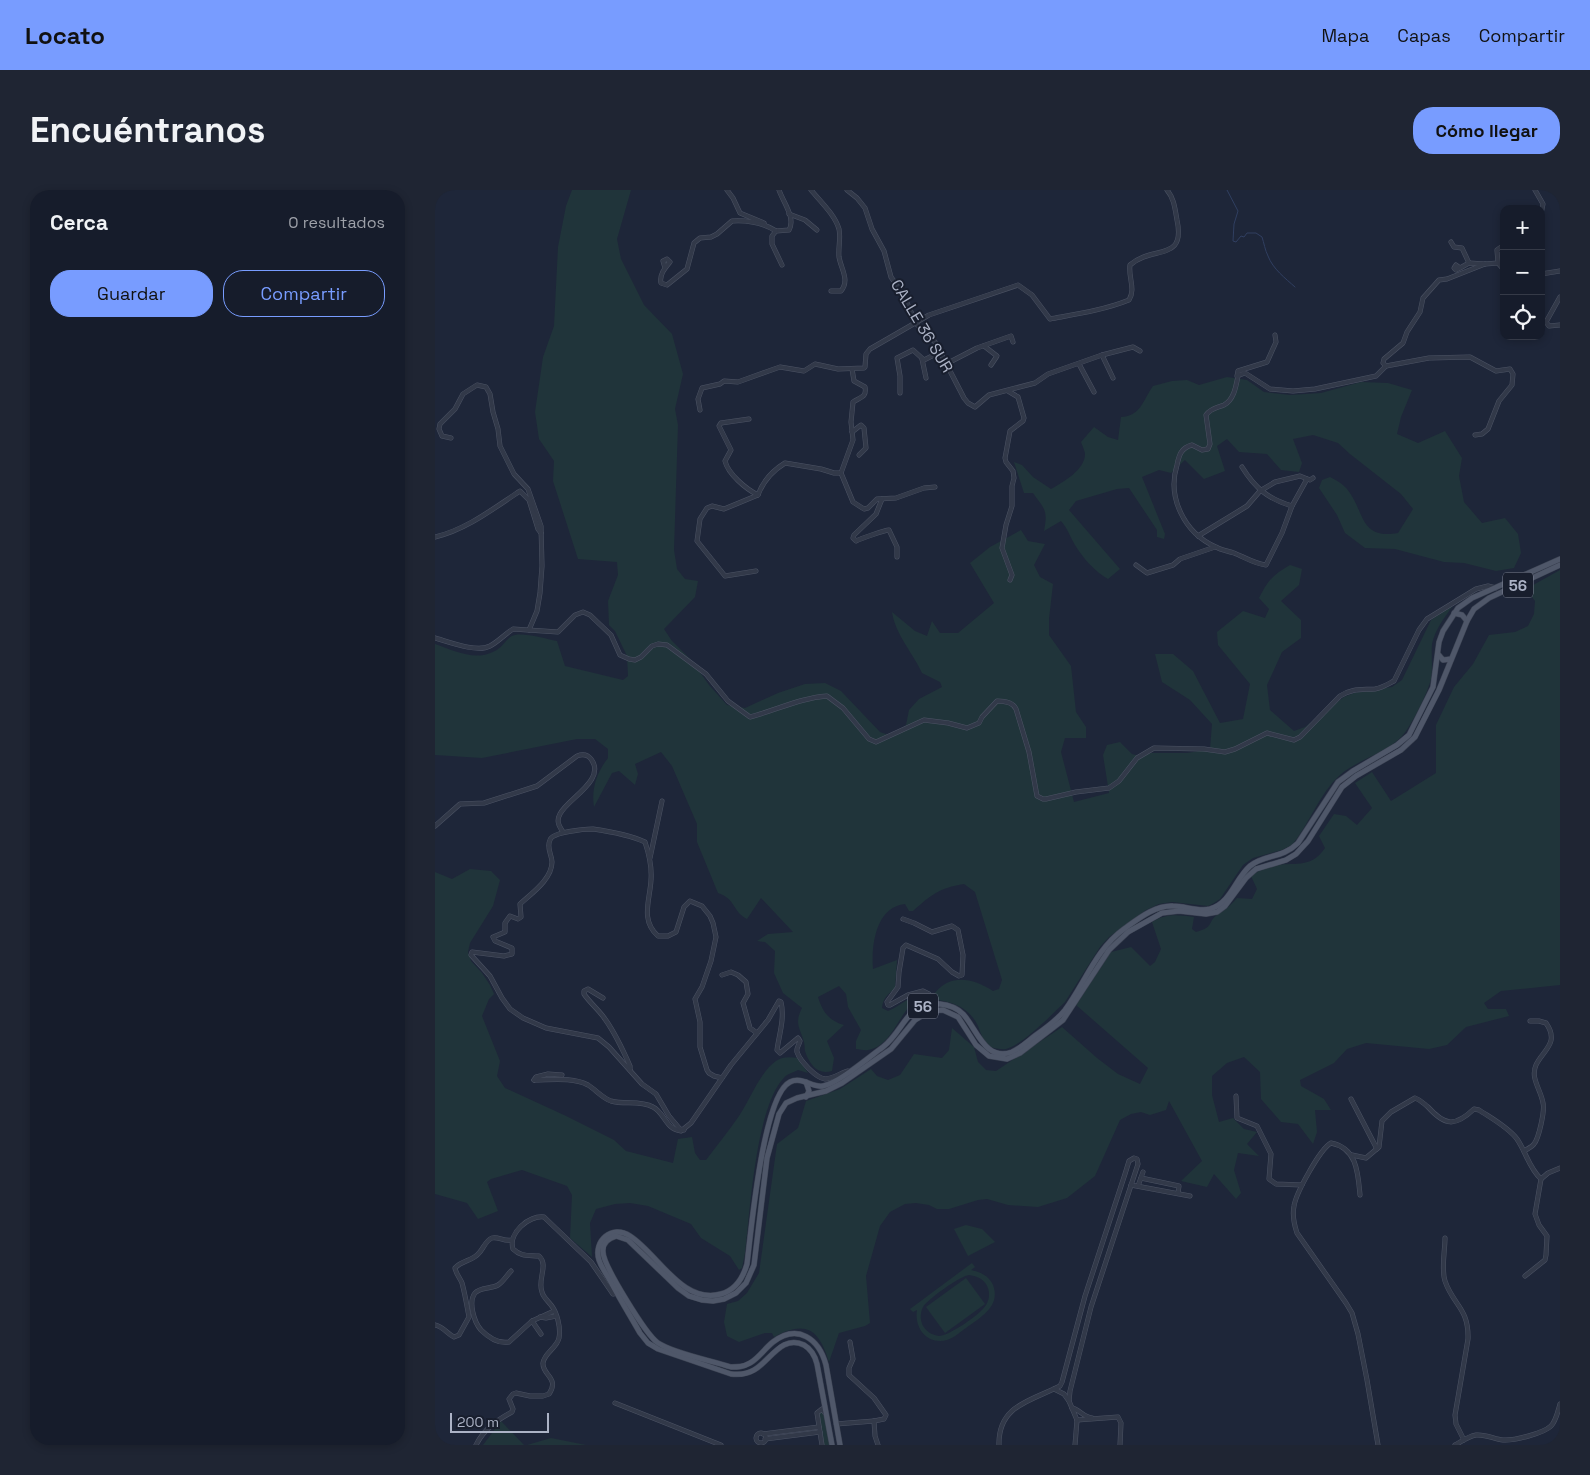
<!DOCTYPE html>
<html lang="es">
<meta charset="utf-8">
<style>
body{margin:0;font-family:"Space Grotesk",sans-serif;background:#1f2533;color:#f1f3f6}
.controls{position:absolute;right:15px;top:15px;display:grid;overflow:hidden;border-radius:10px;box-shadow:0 2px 8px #0003}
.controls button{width:45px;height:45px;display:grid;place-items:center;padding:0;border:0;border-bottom:1px solid #353a47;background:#161c2b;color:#f1f3f6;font:25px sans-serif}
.scale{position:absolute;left:15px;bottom:12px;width:99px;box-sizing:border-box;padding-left:5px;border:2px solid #acb3c6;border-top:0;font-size:14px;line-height:18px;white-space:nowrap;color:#acb3c6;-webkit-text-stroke:4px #181e2d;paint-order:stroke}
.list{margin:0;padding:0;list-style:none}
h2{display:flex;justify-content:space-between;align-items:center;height:65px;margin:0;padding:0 20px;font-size:21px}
h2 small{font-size:16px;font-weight:400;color:#9ea1a9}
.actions{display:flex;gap:10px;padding:15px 20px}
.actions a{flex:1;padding:11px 0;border:1px solid #789cff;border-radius:20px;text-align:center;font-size:18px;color:#789cff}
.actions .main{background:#789cff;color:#111}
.icon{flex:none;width:28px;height:28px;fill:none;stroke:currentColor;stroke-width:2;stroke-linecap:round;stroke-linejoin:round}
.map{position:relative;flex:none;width:1125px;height:1255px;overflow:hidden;border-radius:20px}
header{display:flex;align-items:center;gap:30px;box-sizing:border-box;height:70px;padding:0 25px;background:#789cff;color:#111}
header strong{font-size:24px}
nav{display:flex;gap:28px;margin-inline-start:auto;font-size:18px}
.intro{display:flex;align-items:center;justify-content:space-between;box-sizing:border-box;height:120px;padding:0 30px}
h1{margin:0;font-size:35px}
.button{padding:12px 22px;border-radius:20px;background:#789cff;color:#111;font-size:18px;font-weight:700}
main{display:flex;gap:30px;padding:0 30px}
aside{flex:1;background:#161c2b;border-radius:20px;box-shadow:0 2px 8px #0003}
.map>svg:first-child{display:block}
</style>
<header>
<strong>Locato</strong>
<nav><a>Mapa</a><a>Capas</a><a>Compartir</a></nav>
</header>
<div class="intro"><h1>Encuéntranos</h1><a class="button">Cómo llegar</a></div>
<main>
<aside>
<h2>Cerca<small>0 resultados</small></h2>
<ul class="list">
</ul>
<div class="actions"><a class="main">Guardar</a><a>Compartir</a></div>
</aside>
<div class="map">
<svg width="1125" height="1255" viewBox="0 0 1125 1255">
<rect width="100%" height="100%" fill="#1e2639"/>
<!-- green -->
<g fill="#20343a" fill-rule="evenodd">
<path d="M137 0H196L182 49 186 69 209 115 237 144 248 184 240 219 243 235 239 360 242 379 250 389 263 391 260 407 229 439 237 451 257 471 274 495 292 515 310 518 343 503 370 494 390 493 406 501 445 542 456 546 471 535 474 520 484 509 507 497 505 492 487 483C478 463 460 444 457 422L480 441 492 446 497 431 505 443H523L559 413 535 373 555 357 586 340 593 351 610 354 599 375 605 387 618 394 614 429V445L636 476 641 522 651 537V548H630L626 562 639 612 674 603 668 565 672 555 685 552 697 564 704 566 716 563H752L775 559 777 534 755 510 727 492 720 464H738L758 481 785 533 808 529 815 494 783 455 782 442 808 421 830 428 834 419 824 408C833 390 838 385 855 375L867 379 864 395 846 411 866 430V448L847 462 832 495 835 520 859 541 870 537 909 507 919 503 957 497 967 490 996 430 1019 414C1010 427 1000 439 997 454 996 466 998 478 996 489 992 504 980 528 971 541 956 563 924 568 905 585 884 604 875 633 857 655L847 660 818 668 808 675 785 709 779 713 773 716 737 712 724 714 711 720 674 747 665 757 630 812C616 825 589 854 571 859 566 860 560 858 555 857 548 851 546 844 543 836 535 819 521 813 503 810L499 804C515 783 538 788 558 801L564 799 567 790 540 702 529 694C504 698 496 705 478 721H474L470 714C441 717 436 755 438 779L462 770 460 799C452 805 448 808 447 818L453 821C465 817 480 800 493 806 490 807 485 808 482 810 463 822 458 856 433 860 429 861 425 859 421 859V851L426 840 413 817 411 804 404 796 383 807C387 821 394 831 409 835L392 851 399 868 397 881C383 885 376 876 371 864 369 860 370 856 369 852 365 837 359 834 367 818L348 803 339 783 340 761 330 752 322 751 333 744 358 742 326 708 312 729C297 721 301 709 283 703L262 652V634L237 576 226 562 200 574 203 584 200 595 184 581 177 583 159 617C156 599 162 582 173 568V559L160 549H142L47 568 0 565V454C20 461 43 473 63 459 69 455 73 446 80 445 91 443 111 449 122 451L130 476 188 490 193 486 192 466 180 441 174 435 173 411 183 385 182 372 143 369 118 291 119 271 104 249 100 222 108 167 119 136 123 57 131 16Z"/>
<path d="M792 187 812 190 829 202 855 205 886 203 926 192 953 193 977 200 966 227 962 244 983 253 1010 241 1027 268 1024 286 1029 312 1047 333 1070 328 1083 344 1086 363 1079 378 1061 381 1029 373 1009 372 960 359 930 358 910 343 902 325 884 298 887 290 895 287C901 290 908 294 912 299 930 321 924 350 963 343L978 319 966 304 915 264 903 253 878 245 858 249 867 273 864 282 846 280 832 264 804 262 792 249 782 256 790 281 769 289 750 270 736 283 724 280 707 287 730 344 729 349 722 347V340L694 298 682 299 641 311 634 320 685 379 673 389C660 382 648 368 640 355 635 347 633 339 626 331L609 341C613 320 610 320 598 303H589L579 272 587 275 598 287 616 299C628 292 650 280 650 264 650 261 647 255 646 252L659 237 673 247 683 250 686 227C706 226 708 210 718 196L737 191 752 190 764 195Z"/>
<path d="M1125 380V795L1066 801 1049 813 1053 819H1071L1074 826 1031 837 1012 855 994 859 931 853 912 859 899 873 865 890 866 896 889 909 896 920H880L882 942 878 954 863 934 846 932 826 909 825 882 809 867 792 873 777 886V905L784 932 798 928 809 939 822 942 812 954 824 966 803 963 799 980 806 1003 801 1009 779 984 772 997 746 991 767 971 734 911 731 920 715 925 706 922 696 924 685 930 660 986 632 1008 603 1017 573 1015 552 1009 543 1010 514 1019H502L494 1015 481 1013 470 1014 455 1022 445 1036 431 1086 435 1133 430 1136 404 1143 394 1172C384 1139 371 1130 339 1147L337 1143H330L304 1152 292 1146 289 1132 292 1114 303 1111 312 1103 324 1083 342 954 363 938 371 911 405 899 436 879 442 886 453 890 465 885 479 864 507 868 514 860 517 838 539 857 543 872 551 880 561 881 627 837 662 868 683 884 705 894 713 878 641 815 676 762 696 757 715 776 720 772 726 759 717 732C732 723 743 725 759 727L757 739 761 742C780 737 772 732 782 725 790 720 796 715 802 708L817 709 822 699 816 686C822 682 829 677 837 676 859 671 875 680 890 658L884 646 899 624 911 626 922 635 937 618 920 593 937 582 956 611 1001 583V535L1019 497 1038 474 1054 445 1080 442 1093 436 1099 424 1100 411 1091 399Z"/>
<path d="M35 679 56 681 65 690 58 716 35 753 33 762 36 771 47 783 55 795 59 804 54 809 47 826 65 871 62 886 70 898 129 925 179 950 191 961 238 973 243 949 257 947 260 963 265 970H271C282 955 294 941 304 926 315 910 325 882 341 871 348 866 355 867 363 868L373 883 363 880C360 882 355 883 352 885 321 910 315 1022 310 1063L307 1078 304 1080 295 1066 266 1048 256 1034 213 1016 195 1013 180 1014 161 1019 155 1033 157 1067 135 1048 137 1005 132 996 87 980 56 989 52 992 63 1021 43 1029 32 1013 0 1004V682L17 689Z"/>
<polygon points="531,1035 547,1039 560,1052 533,1066 519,1039"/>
<path d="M537 1073 540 1077 536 1080C546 1082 554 1086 558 1095 566 1116 546 1127 531 1138 525 1142 519 1148 512 1150 492 1155 479 1138 482 1120L478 1122 475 1119ZM534 1085C541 1086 547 1088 551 1094 555 1100 555 1109 551 1115 546 1124 514 1146 504 1146 497 1145 492 1142 488 1136 485 1130 485 1123 488 1117 493 1109 525 1086 534 1085Z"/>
<polygon points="531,1088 550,1114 510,1143 491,1117"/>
<polygon points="384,1221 388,1222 395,1255 389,1255 383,1222"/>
<polygon points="66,1231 89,1255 48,1255"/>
<polygon points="116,1248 151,1255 92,1255"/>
</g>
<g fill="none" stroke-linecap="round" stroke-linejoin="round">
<!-- stream -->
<path stroke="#303f61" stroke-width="1" d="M792 0 803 21 799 34 798 51 801 52 806 46 809 47 812 43H821L827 47C829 53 830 60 833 66 838 79 850 88 860 97"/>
<!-- minor casing -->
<g stroke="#4c5364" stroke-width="5">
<g id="minor">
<polyline points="292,0 298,8 305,23 329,33"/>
<path d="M344 0C348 12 361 28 354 40L341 41 337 46V54L347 75"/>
<path d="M376 0C385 11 400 25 404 39 406 48 403 58 404 67 406 79 415 90 406 101H396"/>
<polyline points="412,0 422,8 430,18 437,39 449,61 456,87 469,106 481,133 486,140 500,152 529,208 533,213 540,217 554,205 600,193 613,184 667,165 698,157 705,161"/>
<polyline points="1100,0 1108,14 1106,24"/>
<polyline points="354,24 370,30 382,40"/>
<polyline points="1016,52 1019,57 1027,58 1034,73"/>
<polyline points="1063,73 1069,80"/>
<path d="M230 78 228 71 232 69 235 72C230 78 224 85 226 93L232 95 252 79 259 53 265 48 276 47 282 44 297 31C312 30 328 33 341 41"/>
<polyline points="1025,78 1021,80 1019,78 1021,75 1025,78 1034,73 1050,74"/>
<polyline points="1106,84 1125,81"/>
<polyline points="1125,107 1111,132 1114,136 1125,135"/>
<polyline points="840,145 841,152 832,172 803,181 802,186 810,183 835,199 858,201 880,199 941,186 951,176"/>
<polyline points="549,156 562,166 556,175"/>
<polyline points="667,165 678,188"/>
<polyline points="487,169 491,188"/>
<polyline points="511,174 542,158 576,146 578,152"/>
<polyline points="644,174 659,202"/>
<polyline points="951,176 994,168 1035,167 1061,181 1075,179 1078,184 1077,195 1064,211 1053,239 1047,244 1040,245"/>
<polyline points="951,176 948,173 949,169 968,153 972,142 985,122 988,108 1004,90 1012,89 1050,74 1063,73 1062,60 1069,55"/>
<path d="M803 186C801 196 799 210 789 215 782 218 776 218 771 225L775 254 773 259 767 260 757 255C746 258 744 265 742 275 732 307 749 343 781 357 786 360 793 361 799 363 809 367 820 374 831 375L847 343 857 316 872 289"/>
<polyline points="573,201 583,207 589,228 588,231 575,241 570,268 571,272 578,281 579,288 577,296 577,316 571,335 567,358 577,385 575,390"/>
<polyline points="465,203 465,186 462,168 478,160 489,170 505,162"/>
<path d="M265 220 263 209 267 198 285 194 289 191 303 192 345 177 369 181 380 174 403 179 429 178 430 177 431 164 435 159 494 125 583 95 597 105 615 129C642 124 669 120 694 110 701 99 693 87 695 75 718 55 751 72 742 30 740 19 739 8 732 0"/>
<path d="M314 229 286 233 284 236 296 260 290 271C293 284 311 299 323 305"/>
<polyline points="417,242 426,235 429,238 431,258 424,265"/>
<polyline points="16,248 7,246 4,239 5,234 20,219 28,204 42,195 51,197 55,204 58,222 63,239 65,256 79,284 93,299 106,336 107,376 105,403 102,421 94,440"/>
<path d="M807 277C820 298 833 309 857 316"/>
<polyline points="406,283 418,312 429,319 433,318 442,309 461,308 489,298 500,297"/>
<path d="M447 309 441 324 419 345 418 348 421 351C425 349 450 340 454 340L462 357V367"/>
<polyline points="763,346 812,316 825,301 840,292 865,286 875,290 878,288"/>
<path d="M0 347C31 340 59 318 85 301L94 310 103 339 106 343"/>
<polyline points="701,375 712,383 738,375 745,369 780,357"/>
<path d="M321 381 290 386 262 351 265 329 272 318 277 316 289 319 323 305C328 291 337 281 350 273L386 279 399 283H406L418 250 416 232 418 212C426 207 432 207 430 197L419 191 417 179"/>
<path d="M0 448C14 452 42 463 55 456 63 452 70 444 78 439L123 442 140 425 148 422 155 425 176 445 185 465 194 469 200 470 206 467 217 456 223 454 232 455 271 484 293 511 315 527C342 520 365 508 392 506L408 518 434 549 441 552 489 530 513 533 532 538 544 533 547 527 562 511C570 511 578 512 581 519L594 562 602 606 608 609H611L641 602 674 598 684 591 702 568 719 558 769 559 790 562 800 559 832 543 859 550 865 547 905 506C917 498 927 500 940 499 947 498 953 494 959 491L984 440 992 429 1041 399 1053 396 1061 398"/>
<path d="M0 636 25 614 49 613 102 596 142 566C147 564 152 564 156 569 172 590 132 609 125 624 121 631 124 636 128 642"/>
<polyline points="215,668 227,611"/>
<polyline points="468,729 479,733 497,742 517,736 523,740 528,765 527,785 524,786 517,782 503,769 471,755 468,758 464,782 463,797 452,812 453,815 455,815 473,805 488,801 494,804 498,814"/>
<polyline points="287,785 296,782 303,785 311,792 313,804 308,813 315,838 322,843"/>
<path d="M168 808 153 799 149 801V804C155 813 164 820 170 829 180 843 188 860 195 876V880"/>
<path d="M99 890C116 890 138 887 153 895 161 900 167 908 176 911 189 915 205 910 218 917 230 923 230 939 246 941L256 933 296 875 333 830 344 811 346 812C350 828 344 845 342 860L345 863 363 848 365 851C364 855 361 858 362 862 365 871 381 888 390 889 397 889 406 883 413 881"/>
<polyline points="99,890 101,887 113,884 127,885"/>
<polyline points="801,906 802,928 822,936 836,964 834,989 841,994 867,995"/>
<polyline points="916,909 942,959"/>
<path d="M249 940 245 939 234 926 221 904 207 894 174 857 163 848 111 838 88 828 75 819 67 808 55 786 36 765 37 762 69 766 77 764V758L60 751 58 747 70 742V733L75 726 83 729 86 727 85 714C97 703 117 689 117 672 117 665 111 658 115 650 117 642 150 639 158 639 172 641 197 646 210 652 214 664 217 678 216 690 215 710 205 730 223 746H233L241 742 249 717 255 711 267 716 275 726 278 733 281 747 276 771 267 797 260 809 265 832V857L272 880 274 883 279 886 287 888"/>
<path d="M1089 961C1092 959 1097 957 1099 954 1104 948 1110 920 1108 913 1106 900 1095 888 1101 875 1108 860 1125 853 1111 833L1104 831H1095"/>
<path d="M917 965 931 968 944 957 947 931 956 922 980 908C986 910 988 913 993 917 1010 936 1020 937 1039 919L1044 920C1056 928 1073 937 1082 949 1091 962 1094 978 1106 989L1113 983 1125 978"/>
<polyline points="706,988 744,996 743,1003"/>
<polyline points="696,995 755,1006"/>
<polyline points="703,996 708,982"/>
<path d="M925 1005C923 983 922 958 896 953 885 959 861 1003 859 1016 857 1026 859 1034 862 1043L911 1113 917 1123 923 1144 932 1190 943 1255"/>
<path d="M1010 1048C1010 1061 1006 1079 1010 1091 1018 1115 1034 1118 1033 1149L1020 1225 1021 1234 1029 1250"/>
<path d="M76 1081C72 1085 68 1092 63 1095 56 1099 45 1097 40 1103 33 1112 39 1132 46 1140 54 1148 63 1154 74 1152L97 1131 119 1121"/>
<polyline points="1090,1086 1110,1070 1111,1065 1112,1046 1104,1035 1100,1024 1106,989"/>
<polyline points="105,1127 111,1128 121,1126"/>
<polyline points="97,1131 106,1144"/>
<path d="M0 1135C9 1137 12 1144 19 1147L24 1145 34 1127C32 1116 30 1104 27 1093 25 1088 21 1084 20 1078 27 1070 38 1071 44 1063 48 1059 51 1050 57 1048 63 1046 69 1052 77 1050"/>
<polyline points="415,1152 418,1169 414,1178 414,1185 439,1208 451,1225 449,1229 439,1231"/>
<polyline points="619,1199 629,1204 634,1211"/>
<polyline points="180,1213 286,1255"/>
<path d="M637 1218C644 1219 648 1227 657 1228"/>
<polyline points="642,1230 683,1227 686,1233 685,1255"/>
<polyline points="401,1234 439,1231 440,1246 443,1255"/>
<circle cx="326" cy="1248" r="5"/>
<polyline points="328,1244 384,1237"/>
<polyline points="330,1249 385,1242"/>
<path d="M41 1255C49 1239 62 1230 77 1222L78 1219 74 1209 78 1204 81 1203 95 1206H108L114 1204C125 1188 107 1185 108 1173 109 1163 122 1158 124 1148 126 1138 122 1122 116 1115 113 1111 108 1107 107 1102 102 1090 114 1075 104 1066 94 1065 86 1067 78 1059 73 1043 94 1025 109 1027L156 1072 178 1104 182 1103"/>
<polyline points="387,1255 382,1223 387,1219 390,1223"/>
<path d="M564 1255C563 1215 596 1211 625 1196L627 1192 650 1106 690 984 694 971 699 968 702 969 703 974 656 1117 635 1201 634 1211 642 1230 640 1255"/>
<path d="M1020 1255C1027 1251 1034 1246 1041 1245 1051 1244 1059 1249 1068 1250 1079 1251 1109 1243 1116 1236 1121 1231 1123 1221 1125 1214"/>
</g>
</g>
<!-- major casing -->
<g stroke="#3b4252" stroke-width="6">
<g id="major">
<polyline points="1019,423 1027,425 1032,431"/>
<polyline points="1003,464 1008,470 1016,469"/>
<polyline points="371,907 374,901 371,892"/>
<path d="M397 1255 382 1174C380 1166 376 1159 369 1155 347 1144 335 1171 319 1180 312 1184 304 1185 296 1184L223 1159 213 1153 205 1143C196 1127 186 1111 177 1094 173 1086 167 1079 164 1070 158 1051 177 1034 195 1046 223 1064 247 1115 286 1104 301 1100 308 1088 312 1074 316 1042 328 905 355 892 367 886 377 898 388 896 404 893 434 867 448 857 470 840 471 811 505 814 514 815 522 818 528 824 542 839 550 872 577 862 586 858 593 851 601 845 611 838 622 830 630 820 650 793 661 759 689 739 703 729 720 715 738 716 750 716 763 722 775 719 796 713 800 689 815 676 829 664 847 669 863 653L903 592 918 581 962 555 974 545 998 497 1004 452 1008 441 1023 418 1037 408 1125 369"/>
<path d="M405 1255 391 1175C384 1149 363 1133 338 1152 330 1158 324 1168 315 1173 308 1177 303 1177 296 1177 275 1170 240 1164 223 1153 211 1145 168 1075 168 1062 167 1053 174 1048 181 1046L193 1050 243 1098 254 1106 267 1110 278 1111 289 1109 301 1103 311 1093 319 1075 332 968 344 924 351 913 362 908 391 901 407 893 456 859 480 830 495 821 508 820 523 827 541 855 554 866 572 869 585 863 628 830 674 760 693 742 727 723 744 721 771 724 782 722 790 716 811 688 821 679 851 670 861 664 873 651 907 597 921 586 966 560 980 547 1004 500 1032 431 1039 419 1054 408 1125 375"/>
</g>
</g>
<!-- minor -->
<use href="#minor" stroke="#323949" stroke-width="4"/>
<!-- major -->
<use href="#major" stroke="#4f5769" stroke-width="5"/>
</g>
<g text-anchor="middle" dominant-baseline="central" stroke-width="4" stroke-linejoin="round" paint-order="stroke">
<!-- shield labels -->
<g fill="#181e2d" stroke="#808698" stroke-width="1">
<rect x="1068" y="382.5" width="30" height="25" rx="4"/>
<rect x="473" y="803.5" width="30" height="25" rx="4"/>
</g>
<g font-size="15" font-weight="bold" fill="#acb3c6">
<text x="1083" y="395">56</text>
<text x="488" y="816">56</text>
</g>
<!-- street labels -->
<g font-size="16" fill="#acb3c6" stroke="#181e2d">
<text transform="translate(487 136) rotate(59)">CALLE 36 SUR</text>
</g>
</g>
</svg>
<div class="controls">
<button>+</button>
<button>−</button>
<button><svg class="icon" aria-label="locate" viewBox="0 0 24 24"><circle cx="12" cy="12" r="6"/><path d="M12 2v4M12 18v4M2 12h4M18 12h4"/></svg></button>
</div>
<div class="scale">200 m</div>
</div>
</main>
